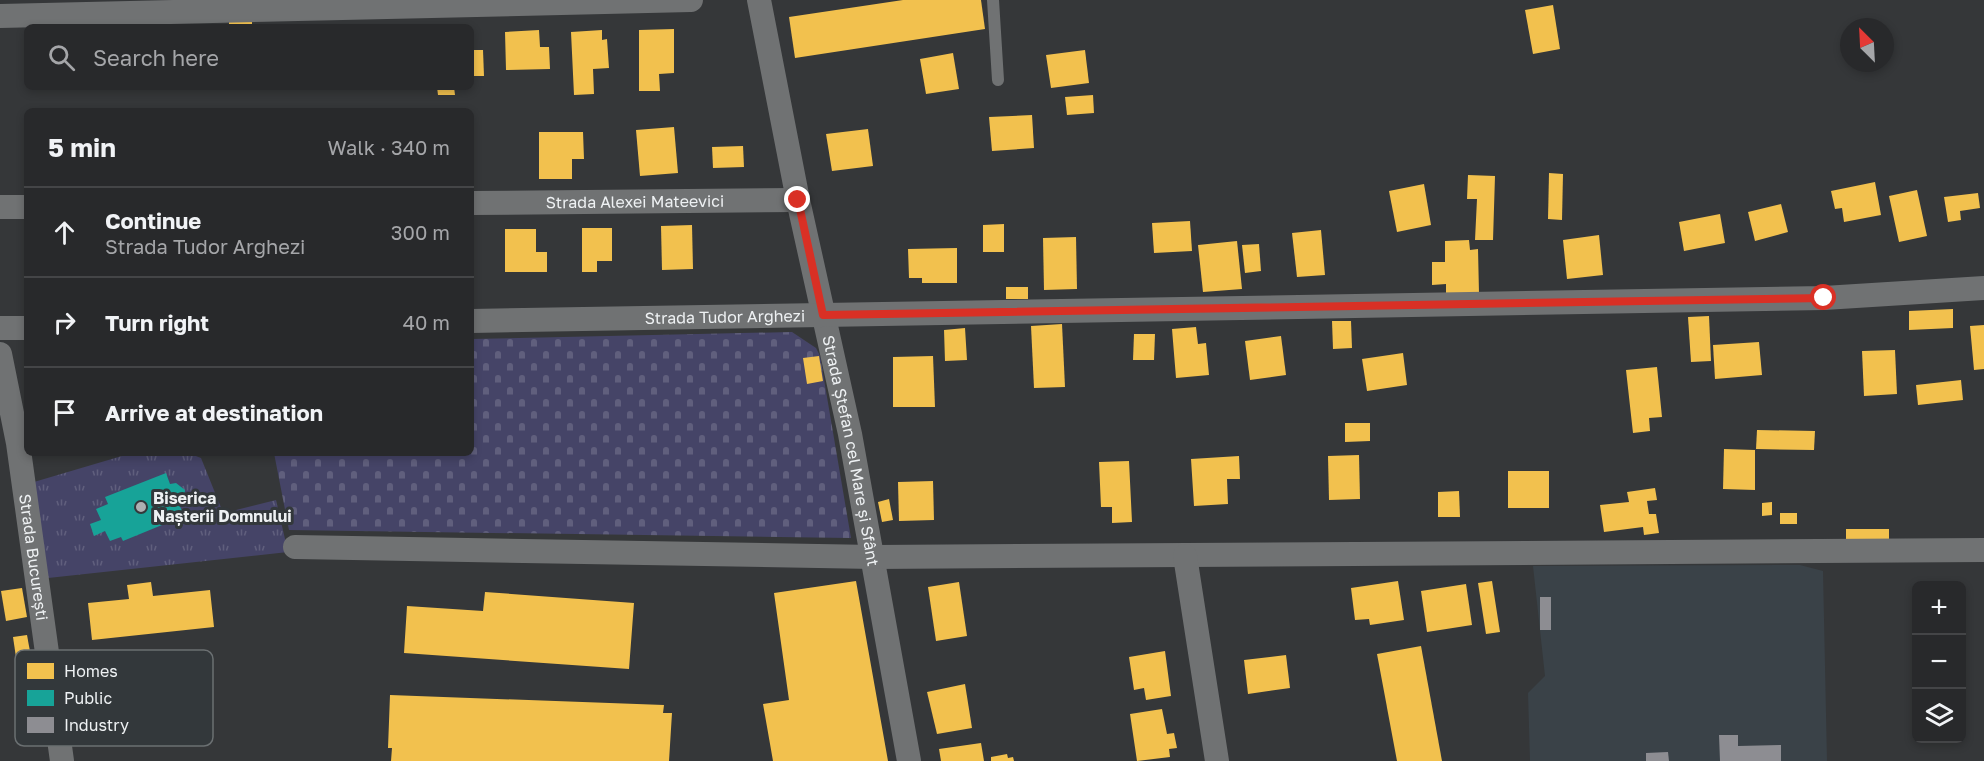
<!DOCTYPE html>
<meta charset="utf-8">
<style>
body{margin:0;font-family:"Golos Text",sans-serif;background:#303133;color:#f1f3f6}
.controls{position:absolute;right:18px;bottom:18px;display:grid;overflow:hidden;border-radius:9px;box-shadow:0 3px 9px #0003}
.controls button{width:54px;height:54px;display:grid;place-items:center;padding:0;border:0;border-bottom:2px solid #444547;background:#28292b;color:#f1f3f6;font:30px sans-serif}
.compass{position:absolute;left:1840px;top:18px;width:54px;height:54px;border-radius:50%;background:#28292b;box-shadow:0 3px 9px #0003;rotate:336deg}
.stop{position:absolute;width:18px;height:18px;margin:-14px;border:4px solid #d93025;border-radius:50%;background:#fff}
.stop.end{background:#d93025;border-color:#fff;box-shadow:0 2px 6px #0008}
.list{margin:0;padding:0;list-style:none}
h2{display:flex;justify-content:space-between;align-items:center;height:78px;margin:0;padding:0 24px;font-size:26px}
h2 small{font-size:20px;font-weight:400;color:#a5a6a9}
.list li{display:grid;grid-template-columns:39px 1fr auto;gap:18px;align-items:center;box-sizing:border-box;height:90px;padding:0 24px;border-top:2px solid #444547}
.list b{display:block;font-size:22px;white-space:nowrap}
.list p{margin:0;font-size:20px;white-space:nowrap;color:#a5a6a9}
.list em{font-size:20px;font-style:normal;color:#a5a6a9}
.icon{flex:none;width:33px;height:33px;fill:none;stroke:currentColor;stroke-width:2;stroke-linecap:round;stroke-linejoin:round}
.map{position:relative;flex:none;width:1984px;height:761px;overflow:hidden}
.search{position:absolute;background:#28292b;box-shadow:0 3px 9px #0003;left:24px;top:24px;width:450px;height:66px;display:flex;align-items:center;gap:15px;box-sizing:border-box;padding:0 21px;border-radius:9px;color:#a5a6a9;font-size:22px}
.panel{position:absolute;background:#28292b;box-shadow:0 3px 9px #0003;left:24px;top:108px;width:450px;height:348px;border-radius:9px}
.map>svg:first-child{display:block}
</style>
<div class="map">
<svg width="1984" height="761" viewBox="0 0 1984 761">
<defs>
<pattern id="grass-tufts" width="24" height="20" patternUnits="userSpaceOnUse" patternTransform="scale(1.5)"><rect width="24" height="20" fill="#454467"/><path d="M3 7l-1-3M5 7V3M7 7l1-3M15 17l-1-3M17 17v-4M19 17l1-3" fill="none" stroke="#605f7d"/></pattern>
<pattern id="cemetery-stones" width="16" height="16" patternUnits="userSpaceOnUse" patternTransform="scale(1.5)"><rect width="16" height="16" fill="#454467"/><path d="M2 7V4a2 2 0 0 1 4 0v3zM10 15v-3a2 2 0 0 1 4 0v3z" fill="#605f7d"/></pattern>
</defs>
<rect width="100%" height="100%" fill="#353739"/>
<!-- built -->
<polygon fill="#3a4248" points="1800,565 1823,571 1827,761 1530,761 1528,693 1545,676 1533,566"/>
<!-- grass -->
<polygon fill="url(#grass-tufts)" points="132,453 188,453 201,458 222,510 232,511 276,500 288,552 48,578 34,482"/>
<!-- cemetery -->
<polygon fill="url(#cemetery-stones)" points="792,332 816,348 820,356 851,538 289,530 274,453 471,453 471,339"/>
<!-- homes -->
<g fill="#f2c14e">
<polygon points="903,0 981,0 985,29 795,58 789,17"/>
<polygon points="1553,5 1560,49 1533,54 1525,10"/>
<polygon points="252,21 252,27 229,27 229,22"/>
<polygon points="674,29 674,73 659,74 660,91 639,91 639,30"/>
<polygon points="539,30 540,47 549,47 550,69 506,70 505,32"/>
<polygon points="602,30 602,40 607,39 609,68 593,69 594,94 574,95 571,32"/>
<polygon points="471,50 483,50 484,76 471,76"/>
<polygon points="1085,50 1089,83 1051,88 1046,55"/>
<polygon points="953,53 959,89 926,94 920,59"/>
<polygon points="437,87 454,87 455,95 438,95"/>
<polygon points="1093,95 1094,113 1067,115 1065,97"/>
<polygon points="1032,115 1034,148 992,151 989,117"/>
<polygon points="674,127 678,173 640,176 636,130"/>
<polygon points="868,129 873,166 832,171 826,134"/>
<polygon points="539,132 583,132 584,159 572,159 572,179 539,179"/>
<polygon points="743,146 744,167 713,168 712,147"/>
<polygon points="1549,173 1563,174 1562,220 1548,219"/>
<polygon points="1468,175 1495,176 1493,240 1475,240 1477,199 1467,199"/>
<polygon points="1875,182 1881,215 1844,222 1842,208 1835,209 1831,191"/>
<polygon points="1424,184 1431,225 1397,232 1389,191"/>
<polygon points="1917,190 1927,236 1899,242 1889,196"/>
<polygon points="1978,193 1980,208 1960,211 1961,220 1948,222 1944,197"/>
<polygon points="1781,204 1788,232 1755,241 1748,212"/>
<polygon points="1720,214 1725,243 1684,251 1679,222"/>
<polygon points="1190,221 1192,251 1154,253 1152,223"/>
<polygon points="1004,224 1004,252 983,252 983,225"/>
<polygon points="692,225 693,269 662,270 661,226"/>
<polygon points="582,228 612,228 612,261 597,261 597,272 582,272"/>
<polygon points="505,229 536,229 536,252 547,252 547,272 505,272"/>
<polygon points="1321,230 1325,275 1297,277 1292,233"/>
<polygon points="1599,235 1603,275 1567,279 1563,240"/>
<polygon points="1076,237 1077,289 1044,290 1043,238"/>
<polygon points="1469,240 1470,250 1478,249 1479,293 1446,293 1446,284 1432,285 1432,262 1445,262 1445,241"/>
<polygon points="1237,241 1242,289 1203,292 1198,245"/>
<polygon points="1259,244 1261,271 1245,273 1242,245"/>
<polygon points="957,248 957,283 922,283 922,278 909,278 908,249"/>
<rect x="1006" y="287" width="22" height="12"/>
<polygon points="1953,309 1953,328 1909,330 1909,311"/>
<polygon points="1709,316 1711,361 1691,362 1688,317"/>
<polygon points="1332,321 1351,321 1352,348 1333,349"/>
<polygon points="1062,324 1065,387 1034,388 1031,326"/>
<polygon points="1984,325 1984,369 1974,370 1970,326"/>
<polygon points="1196,327 1198,344 1206,343 1209,375 1176,378 1172,329"/>
<polygon points="965,328 967,360 945,361 944,330"/>
<polygon points="1134,334 1155,334 1154,360 1133,360"/>
<polygon points="1281,336 1286,375 1250,380 1245,341"/>
<polygon points="1759,342 1762,375 1715,379 1713,345"/>
<polygon points="1895,350 1897,394 1864,396 1862,351"/>
<polygon points="1403,353 1407,385 1367,391 1362,359"/>
<polygon points="819,356 823,381 807,384 803,358"/>
<polygon points="933,356 935,407 893,407 893,357"/>
<polygon points="1657,367 1662,417 1649,418 1650,431 1633,433 1626,370"/>
<polygon points="1961,380 1963,400 1918,405 1916,385"/>
<polygon points="1345,423 1370,423 1370,441 1345,442"/>
<polygon points="1757,430 1815,431 1814,450 1756,449"/>
<polygon points="1724,449 1755,450 1755,490 1723,489"/>
<polygon points="1359,455 1360,499 1329,500 1328,456"/>
<polygon points="1239,456 1240,479 1227,479 1228,504 1194,506 1191,459"/>
<polygon points="1129,461 1132,522 1112,523 1112,507 1101,507 1099,462"/>
<rect x="1508" y="471" width="41" height="37"/>
<polygon points="933,481 934,520 899,521 898,482"/>
<polygon points="1655,488 1657,500 1647,501 1649,514 1656,514 1659,533 1644,535 1643,527 1604,532 1600,505 1629,502 1627,492"/>
<polygon points="1459,491 1460,517 1438,517 1438,492"/>
<polygon points="889,499 893,520 882,522 878,502"/>
<polygon points="1772,502 1772,515 1762,516 1762,503"/>
<rect x="1780" y="513" width="17" height="11"/>
<rect x="1846" y="529" width="43" height="10"/>
<polygon points="856,581 888,761 773,761 763,704 789,700 774,593"/>
<polygon points="1398,581 1404,620 1370,625 1369,619 1355,620 1351,588"/>
<polygon points="1492,581 1500,632 1486,634 1478,583"/>
<polygon points="151,582 153,596 210,590 214,627 92,640 88,603 129,599 127,585"/>
<polygon points="959,582 967,636 936,641 928,587"/>
<polygon points="1466,584 1472,625 1427,632 1421,591"/>
<polygon points="22,588 27,617 6,621 1,591"/>
<polygon points="485,592 634,603 629,669 404,653 407,606 483,611"/>
<polygon points="27,635 33,668 18,671 13,637"/>
<polygon points="1421,646 1442,761 1397,761 1377,654"/>
<polygon points="1165,651 1171,696 1146,700 1144,688 1134,690 1129,657"/>
<polygon points="1286,655 1290,688 1248,694 1244,660"/>
<polygon points="965,684 972,728 937,734 927,692"/>
<polygon points="390,695 664,705 663,713 672,713 669,761 391,761 392,748 388,748"/>
<polygon points="1162,709 1167,734 1174,733 1177,748 1169,749 1170,757 1137,761 1130,714"/>
<polygon points="981,743 984,761 941,761 939,749"/>
<polygon points="1007,754 1008,758 1013,757 1014,761 991,761 991,757"/>
</g>
<!-- public -->
<polygon fill="#17a398" points="166,473 170,484 176,483 185,490 184,501 179,504 184,516 123,541 121,537 110,541 105,531 94,536 90,524 101,520 96,509 108,504 105,497"/>
<!-- industry -->
<g fill="#8d8d92">
<rect x="1540" y="597" width="11" height="33"/>
<polygon points="1719,735 1738,735 1738,746 1781,745 1781,761 1720,761"/>
<polygon points="1668,752 1669,761 1646,761 1646,753"/>
</g>
<g fill="none" stroke-linecap="round" stroke-linejoin="round">
<!-- service -->
<polyline stroke="#707273" stroke-width="12" points="993,0 998,80"/>
<!-- minor -->
<g stroke="#707273" stroke-width="24">
<path id="s1" d="M759 0 798 200 850 434 909 761"/>
<polyline points="0,16 691,0"/>
<path id="s2" d="M471 203 798 200"/>
<polyline points="0,207 27,207"/>
<path id="s3" d="M471 321 1824 298 1984 288"/>
<polyline points="0,328 27,328"/>
<path id="s4" d="M0 354 18 443 62 761"/>
<polyline points="295,547 874,557 1984,550"/>
<polyline points="1185,556 1217,761"/>
</g>
</g>
<g fill="none" stroke-linecap="round" stroke-linejoin="round">
<!-- route -->
<polyline stroke="#d93025" stroke-width="8" points="798,200 823,315 1824,298"/>
</g>
<!-- markers -->
<circle fill="#adb0b2" stroke="#33383b" stroke-width="2" cx="141" cy="507" r="6"/>
<g text-anchor="middle" dominant-baseline="central" stroke-width="6" stroke-linejoin="round" paint-order="stroke">
<!-- street labels -->
<g font-size="16" fill="#eef1f3" stroke="#33383b">
<text stroke="none"><textPath href="#s2" startOffset="164">Strada Alexei Mateevici</textPath></text>
<text stroke="none"><textPath href="#s3" startOffset="254">Strada Tudor Arghezi</textPath></text>
<text stroke="none"><textPath href="#s1" startOffset="460">Strada Ștefan cel Mare și Sfânt</textPath></text>
<text stroke="none"><textPath href="#s4" startOffset="206">Strada București</textPath></text>
</g>
<!-- poi labels -->
<g font-size="16" font-weight="bold" fill="#eef1f3" stroke="#33383b" text-anchor="start">
<text x="153" y="498">Biserica<tspan x="153" dy="18">Nașterii Domnului</tspan></text>
</g>
</g>
<!-- legend -->
<rect x="15" y="650" width="198" height="96" rx="9" fill="#33383b" stroke="#6b7072" stroke-width="1.5"/>
<rect x="27" y="663" width="27" height="16" fill="#f2c14e"/>
<rect x="27" y="690" width="27" height="16" fill="#17a398"/>
<rect x="27" y="717" width="27" height="16" fill="#8d8d92"/>
<g font-size="16" fill="#eef1f3">
<text x="64" y="677">Homes</text>
<text x="64" y="704">Public</text>
<text x="64" y="731">Industry</text>
</g>
</svg>
<div class="controls">
<button>+</button>
<button>−</button>
<button><svg class="icon" aria-label="layers" viewBox="0 0 24 24"><path d="M12 4l9 5-9 5-9-5zM3 14l9 5 9-5"/></svg></button>
</div>
<svg class="compass" viewBox="-18 -18 36 36"><path d="M0-13l5 13h-10z" fill="#e53935"/><path d="M0 13l5-13h-10z" fill="#a5a6a9"/></svg>
<div class="stop" style="left:1824px;top:298px"></div>
<div class="stop end" style="left:798px;top:200px"></div>
<div class="search"><svg class="icon" aria-label="search" viewBox="0 0 24 24"><circle cx="10" cy="10" r="6"/><path d="M15 15l6 6"/></svg>Search here</div>
<section class="panel">
<h2>5 min<small>Walk · 340 m</small></h2>
<ul class="list">
<li><svg class="icon" aria-label="ahead" viewBox="0 0 24 24"><path d="M12 20V5M6 11l6-6 6 6"/></svg><div><b>Continue</b><p>Strada Tudor Arghezi</p></div><em>300 m</em></li>
<li><svg class="icon" aria-label="right" viewBox="0 0 24 24"><path d="M7 20v-9h11M14 6l5 5-5 5"/></svg><div><b>Turn right</b></div><em>40 m</em></li>
<li><svg class="icon" aria-label="arrive" viewBox="0 0 24 24"><path d="M6 21V4h12l-3 4 3 4H6"/></svg><div><b>Arrive at destination</b></div></li>
</ul>
</section>
</div>
